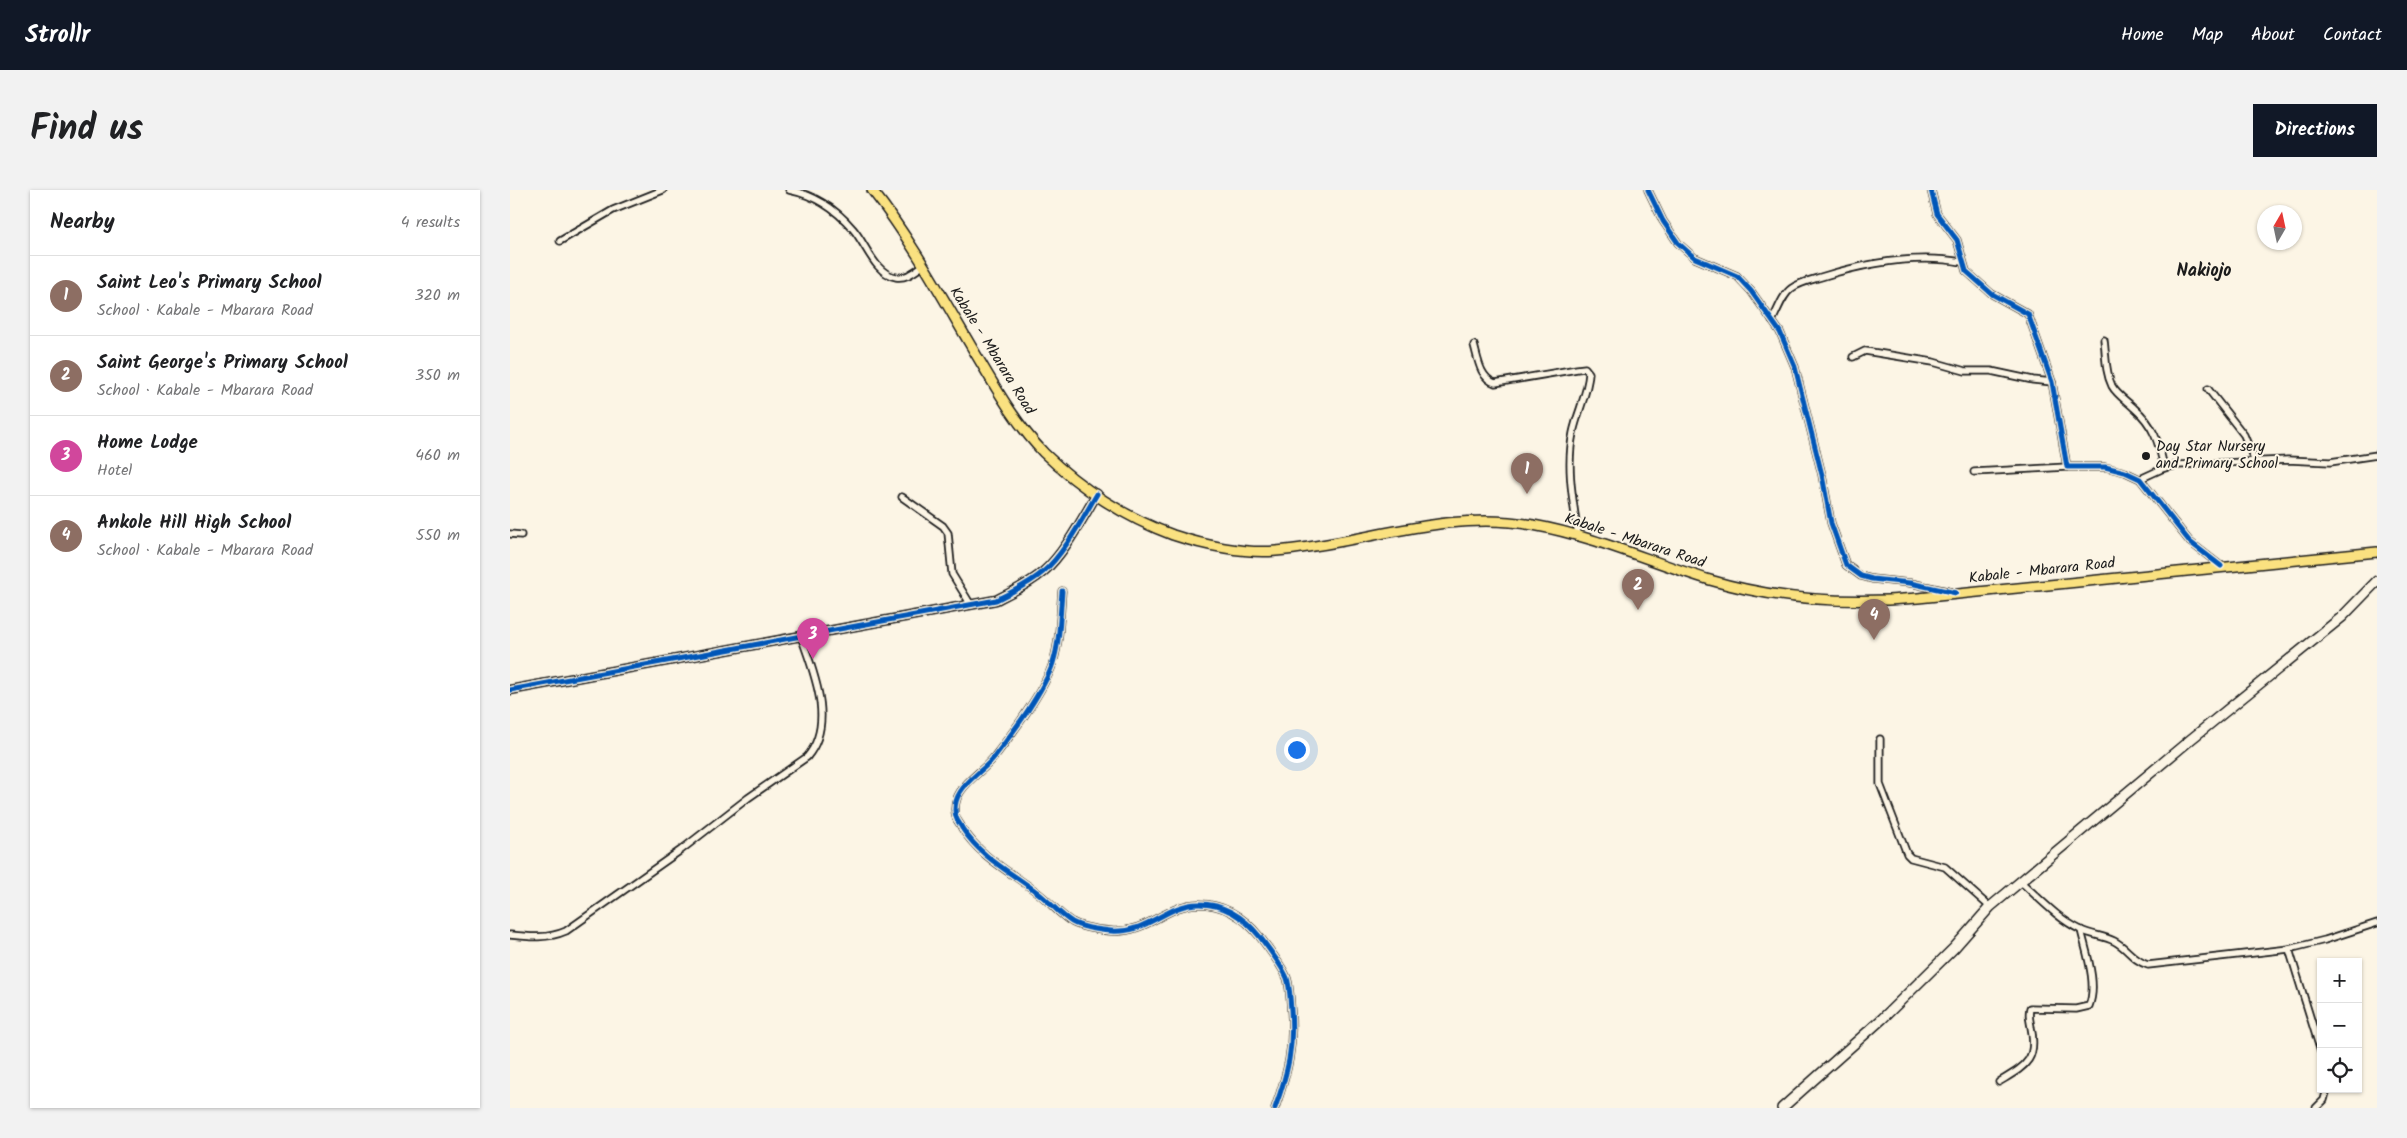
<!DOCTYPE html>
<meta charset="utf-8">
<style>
body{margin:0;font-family:Kalam,sans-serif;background:#f2f2f2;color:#202124}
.controls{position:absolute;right:15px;bottom:15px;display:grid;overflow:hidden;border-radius:0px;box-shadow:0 1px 4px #0004}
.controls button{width:45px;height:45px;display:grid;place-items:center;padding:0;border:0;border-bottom:1px solid #e0e0e0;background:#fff;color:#202124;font:25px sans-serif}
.compass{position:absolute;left:1747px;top:15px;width:45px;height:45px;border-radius:50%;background:#fff;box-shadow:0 1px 4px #0004;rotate:9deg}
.you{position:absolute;left:786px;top:559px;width:18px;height:18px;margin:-12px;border:4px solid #fff;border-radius:50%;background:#1a73e8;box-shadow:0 0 0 8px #1a73e833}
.badge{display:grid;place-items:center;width:32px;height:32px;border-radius:50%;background:#111827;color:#fff;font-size:16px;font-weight:700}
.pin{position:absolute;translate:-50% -41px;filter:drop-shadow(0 1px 2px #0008)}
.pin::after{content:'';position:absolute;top:26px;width:18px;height:15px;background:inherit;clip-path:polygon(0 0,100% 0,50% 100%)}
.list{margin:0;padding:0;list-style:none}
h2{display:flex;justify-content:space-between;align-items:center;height:65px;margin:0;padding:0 20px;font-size:21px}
h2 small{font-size:16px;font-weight:400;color:#757577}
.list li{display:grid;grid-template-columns:32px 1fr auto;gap:15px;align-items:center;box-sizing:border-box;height:80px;padding:0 20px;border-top:1px solid #e0e0e0}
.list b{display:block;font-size:19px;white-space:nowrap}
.list p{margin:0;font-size:16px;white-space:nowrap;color:#757577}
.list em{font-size:16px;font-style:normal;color:#757577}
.icon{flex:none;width:28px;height:28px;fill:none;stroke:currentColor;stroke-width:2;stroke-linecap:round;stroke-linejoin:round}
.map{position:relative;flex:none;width:1867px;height:918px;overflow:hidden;border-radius:0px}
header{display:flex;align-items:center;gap:30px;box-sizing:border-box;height:70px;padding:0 25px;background:#111827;color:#fff}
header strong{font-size:24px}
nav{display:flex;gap:28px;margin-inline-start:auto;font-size:18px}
.intro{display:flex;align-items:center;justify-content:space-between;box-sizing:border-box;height:120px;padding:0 30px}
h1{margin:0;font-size:35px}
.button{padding:12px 22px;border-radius:0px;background:#111827;color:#fff;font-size:18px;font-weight:700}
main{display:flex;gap:30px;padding:0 30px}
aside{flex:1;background:#fff;border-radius:0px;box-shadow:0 1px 4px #0004}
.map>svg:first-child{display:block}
</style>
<header>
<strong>Strollr</strong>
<nav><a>Home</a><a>Map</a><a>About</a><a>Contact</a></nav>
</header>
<div class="intro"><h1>Find us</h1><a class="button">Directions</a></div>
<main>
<aside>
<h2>Nearby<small>4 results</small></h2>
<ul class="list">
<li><span class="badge" style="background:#8d6e63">1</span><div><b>Saint Leo's Primary School</b><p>School · Kabale - Mbarara Road</p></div><em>320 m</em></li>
<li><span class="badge" style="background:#8d6e63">2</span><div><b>Saint George's Primary School</b><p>School · Kabale - Mbarara Road</p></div><em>350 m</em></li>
<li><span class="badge" style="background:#d1479c">3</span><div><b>Home Lodge</b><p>Hotel</p></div><em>460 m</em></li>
<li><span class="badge" style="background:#8d6e63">4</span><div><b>Ankole Hill High School</b><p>School · Kabale - Mbarara Road</p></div><em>550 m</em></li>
</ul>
</aside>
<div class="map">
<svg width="1867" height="918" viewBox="0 0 1867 918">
<rect width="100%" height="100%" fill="#fcf5e5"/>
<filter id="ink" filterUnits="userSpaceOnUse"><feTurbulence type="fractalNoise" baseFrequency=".02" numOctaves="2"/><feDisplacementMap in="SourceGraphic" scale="10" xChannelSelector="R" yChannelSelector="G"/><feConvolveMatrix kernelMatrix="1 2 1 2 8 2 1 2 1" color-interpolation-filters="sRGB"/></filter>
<g filter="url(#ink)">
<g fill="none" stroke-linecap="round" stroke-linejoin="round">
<!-- minor casing -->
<g stroke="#1c1c1c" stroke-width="9">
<g id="minor">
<path d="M279 0C304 5 326 19 343 39 356 54 365 84 386 87 397 89 406 80 414 75"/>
<polyline points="1138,0 1153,31 1168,53 1185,68 1227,86 1241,101 1270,142 1285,177 1312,285 1321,333 1336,375 1351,386 1362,389 1400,393 1442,402"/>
<polyline points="1421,0 1427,24 1447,50 1456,81 1482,104 1518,124 1542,192 1557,277 1595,277 1615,282 1630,289 1680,352 1711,376"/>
<polyline points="50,51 103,20 153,0"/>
<path d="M1262 131C1268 120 1272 105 1282 98 1290 92 1301 90 1311 87 1356 73 1405 64 1452 72"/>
<path d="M1594 150C1596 165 1595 182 1602 196 1607 205 1617 211 1624 218 1644 235 1649 253 1654 278"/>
<path d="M964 155C968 169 970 188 985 193L1067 179 1075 178 1079 183C1078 203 1067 223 1063 243 1056 277 1063 311 1068 344"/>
<polyline points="1343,167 1355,161 1423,172 1455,181 1481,181 1523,190 1542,192"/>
<polyline points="1698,199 1734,245 1745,272"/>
<polyline points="1464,282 1557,277"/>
<polyline points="1630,289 1654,278 1668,275 1778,270 1820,272 1867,265"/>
<polyline points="392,307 433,336 438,343 442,384 461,415"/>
<polyline points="0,344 11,345"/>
<path d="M552 401C550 426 550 450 543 473 534 501 503 542 485 566 471 585 439 598 446 627 447 631 451 635 452 638 471 668 501 682 528 703 540 712 549 724 562 732 573 738 589 740 601 741 638 744 656 714 689 714 715 714 734 727 750 747 759 759 771 774 777 788 780 797 780 809 781 820 784 858 778 882 765 918"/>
<polyline points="1370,549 1370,594 1397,664 1401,668 1435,677 1480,717"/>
<path d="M1511 692C1529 708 1548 729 1571 740 1582 745 1594 746 1604 751 1618 758 1623 771 1638 775L1779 759 1815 750 1867 733"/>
<path d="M0 745C19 747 38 749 56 741L171 660 238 608 297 567C326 533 303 481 291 446"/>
<polyline points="1779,759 1811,862"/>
<path d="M1489 892C1515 876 1528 871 1521 837 1520 831 1518 825 1520 818L1566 819 1579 816C1588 794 1576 762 1571 740"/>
<polyline points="1806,918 1814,910 1817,899"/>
</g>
</g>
<!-- tertiary casing -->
<g stroke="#1c1c1c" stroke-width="11">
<path id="tertiary" d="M0 500 486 410C502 402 519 394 533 382 554 364 572 329 587 304"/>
</g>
<!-- secondary casing -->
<g stroke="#1c1c1c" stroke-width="12">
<polyline id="secondary" points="1272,918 1372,829 1444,758 1480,717 1680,550 1832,427 1867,391"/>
</g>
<!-- primary casing -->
<g stroke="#1c1c1c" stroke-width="12">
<path id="primary" d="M362 0C400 48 430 103 461 156 483 193 504 232 534 263 570 298 616 328 663 345 693 355 735 364 766 361 851 354 937 319 1023 335 1084 346 1141 372 1200 390 1267 410 1338 414 1408 408L1867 362"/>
</g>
<!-- minor -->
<use href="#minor" stroke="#fcf5e5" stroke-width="5.5"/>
<!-- tertiary -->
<use href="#tertiary" stroke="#fcf5e5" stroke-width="8"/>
<!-- secondary -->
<use href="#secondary" stroke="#fcf5e5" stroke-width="9"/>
<!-- primary -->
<use href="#primary" stroke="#fae180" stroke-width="9"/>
<!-- cycleway casing -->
<g stroke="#fcf5e5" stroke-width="8">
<g id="cycleway">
<polyline points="1138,0 1153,31 1168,53 1185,68 1227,86 1241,101 1270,142 1285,177 1312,285 1321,333 1336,375 1351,386 1362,389 1400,393 1446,403"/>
<polyline points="1421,0 1427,24 1447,50 1456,81 1482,104 1518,124 1542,192 1557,277 1595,277 1615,282 1630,289 1680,352 1711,376"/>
<path d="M552 401C550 426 550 450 543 473 534 501 503 542 485 566 471 585 439 598 446 627 447 631 451 635 452 638 471 668 501 682 528 703 540 712 549 724 562 732 573 738 589 740 601 741 638 744 656 714 689 714 715 714 734 727 750 747 759 759 771 774 777 788 780 797 780 809 781 820 784 858 778 882 765 918"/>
<path d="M0 500 486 410C502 402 519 394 533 382 554 364 572 329 587 304"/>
</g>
</g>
<!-- cycleway -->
<use href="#cycleway" stroke="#0057b8" stroke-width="5"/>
</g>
</g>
<!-- markers -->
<circle fill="#1c1c1c" stroke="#fcf5e5" stroke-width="2" cx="1636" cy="266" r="5"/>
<g text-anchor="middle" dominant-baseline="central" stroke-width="4" stroke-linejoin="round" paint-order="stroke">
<!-- street labels -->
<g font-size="15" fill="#1c1c1c" stroke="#fcf5e5">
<text transform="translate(482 161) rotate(58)">Kabale - Mbarara Road</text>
<text transform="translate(1125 351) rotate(18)">Kabale - Mbarara Road</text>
<text transform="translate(1532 381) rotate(-6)">Kabale - Mbarara Road</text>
</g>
<!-- poi labels -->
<g font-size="15" fill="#1c1c1c" stroke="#fcf5e5" text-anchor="start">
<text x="1646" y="257">Day Star Nursery<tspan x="1646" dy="17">and Primary School</tspan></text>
</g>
<!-- quarter labels -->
<g font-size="18" font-weight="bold" fill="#1c1c1c" stroke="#fcf5e5">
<text x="1694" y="81">Nakiojo</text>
</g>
</g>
</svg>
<div class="controls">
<button>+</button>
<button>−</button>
<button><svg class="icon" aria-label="locate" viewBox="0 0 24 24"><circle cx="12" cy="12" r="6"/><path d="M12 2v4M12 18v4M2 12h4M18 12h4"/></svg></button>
</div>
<svg class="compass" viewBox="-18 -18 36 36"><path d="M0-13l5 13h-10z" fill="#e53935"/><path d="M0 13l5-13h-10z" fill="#757577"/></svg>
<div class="you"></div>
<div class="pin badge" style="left:1017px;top:304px;background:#8d6e63">1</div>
<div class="pin badge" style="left:1128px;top:420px;background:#8d6e63">2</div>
<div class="pin badge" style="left:303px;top:469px;background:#d1479c">3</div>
<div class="pin badge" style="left:1364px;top:450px;background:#8d6e63">4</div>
</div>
</main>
